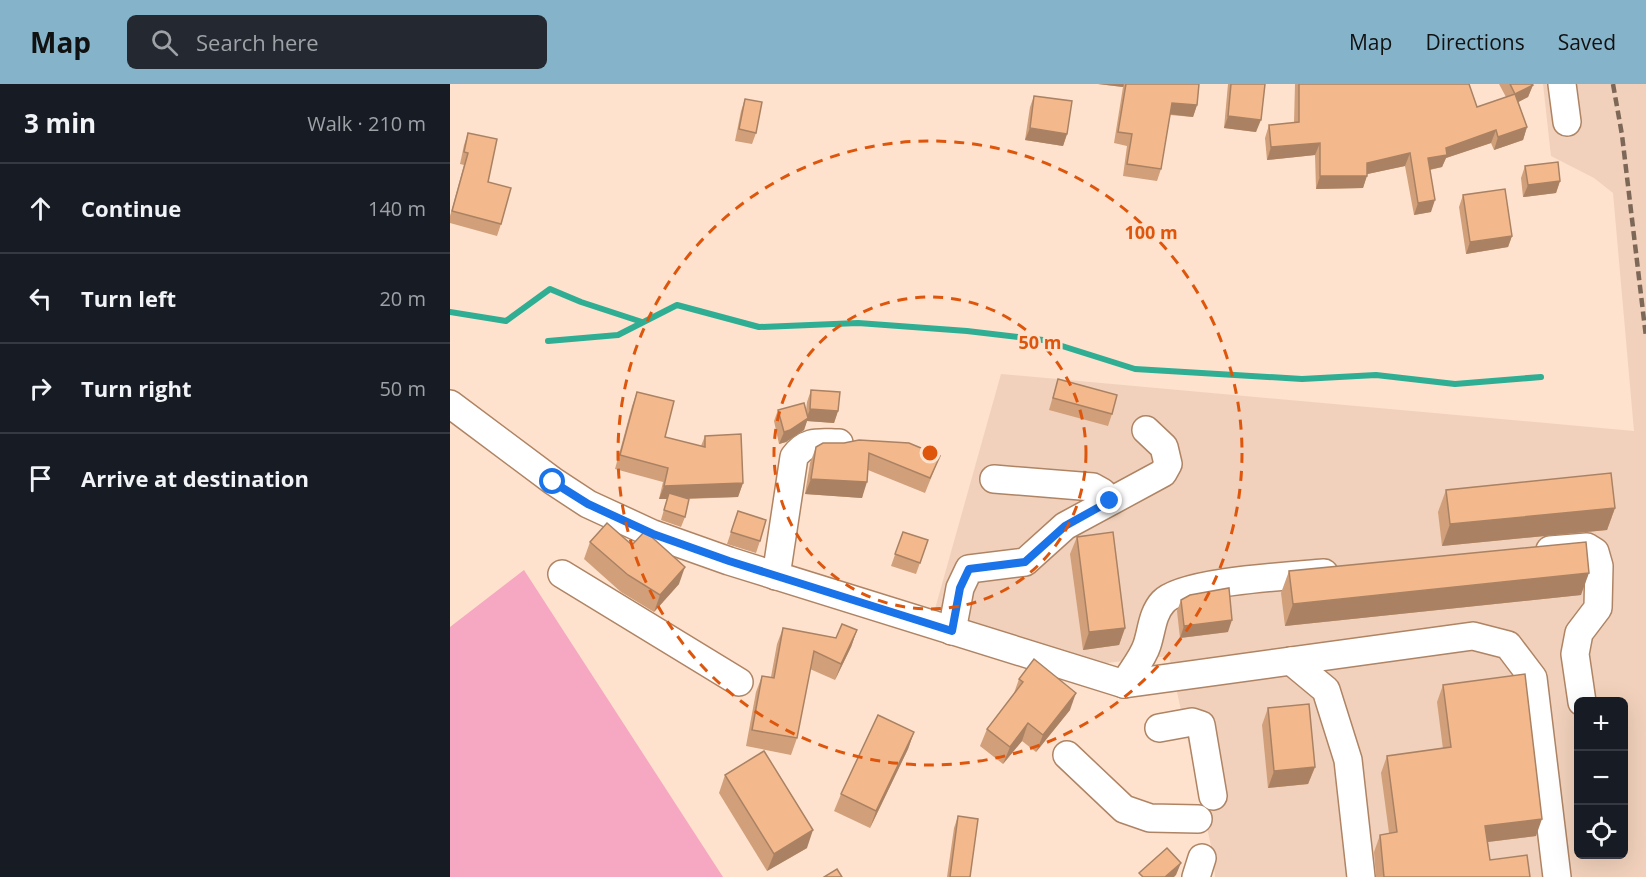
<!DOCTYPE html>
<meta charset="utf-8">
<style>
body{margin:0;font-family:"Open Sans",sans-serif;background:#242831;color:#f1f3f6}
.controls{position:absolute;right:18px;bottom:18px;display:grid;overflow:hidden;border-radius:9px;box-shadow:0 6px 24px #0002}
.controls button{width:54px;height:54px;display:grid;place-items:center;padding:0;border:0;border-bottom:2px solid #363941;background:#171b24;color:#f1f3f6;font:30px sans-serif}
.stop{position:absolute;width:18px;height:18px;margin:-14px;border:4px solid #1a73e8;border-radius:50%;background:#fff}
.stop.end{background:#1a73e8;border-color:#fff;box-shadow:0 2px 6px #0008}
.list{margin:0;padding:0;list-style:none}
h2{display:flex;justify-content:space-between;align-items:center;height:78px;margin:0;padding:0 24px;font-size:26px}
h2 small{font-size:20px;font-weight:400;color:#9ea1a6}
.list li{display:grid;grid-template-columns:39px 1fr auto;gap:18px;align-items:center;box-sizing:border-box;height:90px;padding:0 24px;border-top:2px solid #363941}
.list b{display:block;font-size:22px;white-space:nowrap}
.list em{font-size:20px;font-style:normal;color:#9ea1a6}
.icon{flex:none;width:33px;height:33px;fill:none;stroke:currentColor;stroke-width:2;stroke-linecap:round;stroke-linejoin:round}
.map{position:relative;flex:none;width:1196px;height:793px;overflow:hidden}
header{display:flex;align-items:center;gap:36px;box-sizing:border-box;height:84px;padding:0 30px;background:#85b4ca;color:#111}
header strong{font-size:28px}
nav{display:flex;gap:33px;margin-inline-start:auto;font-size:21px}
.search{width:420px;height:54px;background:#242831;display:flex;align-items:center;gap:15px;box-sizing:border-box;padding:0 21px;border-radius:9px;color:#9ea1a6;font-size:22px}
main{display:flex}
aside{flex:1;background:#171b24}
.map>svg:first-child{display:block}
</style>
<header>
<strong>Map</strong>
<div class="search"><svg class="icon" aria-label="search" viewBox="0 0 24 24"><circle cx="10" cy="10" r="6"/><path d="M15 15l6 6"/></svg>Search here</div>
<nav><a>Map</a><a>Directions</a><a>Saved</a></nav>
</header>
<main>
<aside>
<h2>3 min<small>Walk · 210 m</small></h2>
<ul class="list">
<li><svg class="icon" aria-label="ahead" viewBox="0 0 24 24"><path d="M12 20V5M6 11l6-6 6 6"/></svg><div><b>Continue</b></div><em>140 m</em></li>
<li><svg class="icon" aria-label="left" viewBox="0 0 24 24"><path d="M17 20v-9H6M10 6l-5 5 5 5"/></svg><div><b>Turn left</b></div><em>20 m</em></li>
<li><svg class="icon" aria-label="right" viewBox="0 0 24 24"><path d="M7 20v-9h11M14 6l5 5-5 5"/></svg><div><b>Turn right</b></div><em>50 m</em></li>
<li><svg class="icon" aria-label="arrive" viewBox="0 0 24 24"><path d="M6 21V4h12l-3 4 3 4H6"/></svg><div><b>Arrive at destination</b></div></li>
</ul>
</aside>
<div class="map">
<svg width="1196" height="793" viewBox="0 0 1196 793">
<rect width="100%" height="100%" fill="#fee2cd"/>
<!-- built -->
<path fill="#f1d1bb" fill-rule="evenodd" d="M1093 0H1196V793H765L762 766 719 572 647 580 483 532 551 290 1184 347 1163 109 1144 94 1101 72ZM1128 618H1174V770H1128Z"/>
<!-- green -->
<polygon fill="#f6a7c2" points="74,486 273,793 0,793 0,543"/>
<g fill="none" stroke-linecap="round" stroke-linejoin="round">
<!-- stream -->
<g stroke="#2fae93" stroke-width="6">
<polyline points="0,228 56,237 100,205 131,218 192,238"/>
<polyline points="98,257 168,251 227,221 309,243 408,239 517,247 593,256 685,285 852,295 926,291 1005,300 1091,293"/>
</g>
<!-- minor casing -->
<g stroke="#af8464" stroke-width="30">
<g id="minor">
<polyline points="1112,0 1117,38"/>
<polyline points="0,320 103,397 138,420 203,450 279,477 674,600 1023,552 1058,561 1083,594 1107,793"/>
<polyline points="544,395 643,403 652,408 660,417"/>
<polyline points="1100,466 1137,463 1145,468 1149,482 1148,524 1129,549 1125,570 1132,618"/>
<polyline points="112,490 289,598"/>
<path d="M326 492 344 373C357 355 370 359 389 359"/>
<polyline points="502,547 510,504 519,485 575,478 615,442 713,389 718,380 714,363 696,346"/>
<polyline points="841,577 876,606 898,676 911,793"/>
<path d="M674 600C681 588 693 574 697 561 702 546 702 530 713 518 732 497 842 492 874 489"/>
<polyline points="709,644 742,638 751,641 763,712"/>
<polyline points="617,671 674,725 700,734 748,735"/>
<polyline points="746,793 752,774"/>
</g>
</g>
<!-- minor -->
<use href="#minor" stroke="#fff" stroke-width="27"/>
<!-- rail -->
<polyline stroke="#7d6858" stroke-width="4.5" stroke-dasharray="9 4.5" stroke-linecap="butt" points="1163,0 1172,51 1196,253"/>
</g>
<!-- wall -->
<g fill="#d19f79">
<polygon points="648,0 749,0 747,21 743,33 720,31 711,85 707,97 673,92 677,62 664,59 673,3"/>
<polygon points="778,0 815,0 806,48 774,44"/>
<polygon points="845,0 1019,0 1027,23 1056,13 1049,0 1082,0 1083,1 1078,13 1068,18 1077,43 1073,56 1044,66 1041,59 996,74 992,83 980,86 981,128 964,131 955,82 917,90 913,104 866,105 865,71 817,76 815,54 819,41 844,39"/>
<polygon points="584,12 617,50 613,62 575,56 580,23"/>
<polygon points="295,15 306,49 302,60 285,57 291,27"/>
<polygon points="18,49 38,98 51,140 47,152 0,139 0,132 14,81 10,80 14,61"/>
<polygon points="1075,82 1110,97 1106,109 1073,113 1071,94"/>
<polygon points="1013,111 1062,152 1058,163 1016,170 1009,123"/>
<polygon points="608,295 662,330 658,342 599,326"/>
<polygon points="361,306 388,327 384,339 357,337 354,346 336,358 329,360 324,337 328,326 356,327 357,318"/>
<polygon points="187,308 215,353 251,362 255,352 293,399 288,413 238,415 235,433 231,443 211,436 217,415 209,415 213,398 165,385 182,322"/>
<polygon points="366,363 490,372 475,409 418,386 412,414 355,410 360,379"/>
<polygon points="996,406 1165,424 1157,446 992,462 988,428"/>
<polygon points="288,427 310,457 306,469 277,460"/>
<polygon points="453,448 478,456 466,490 441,482"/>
<polygon points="627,453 675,544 669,561 633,566 620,470"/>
<polygon points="140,458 182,461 229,500 204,528 171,508 134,475"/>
<polygon points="839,487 1131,511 835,542 831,509"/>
<polygon points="731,516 778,548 730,554 727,527"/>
<polygon points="333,544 386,554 407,546 401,563 385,596 360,585 347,654 341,671 296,662 306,608 312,592 321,593 327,560"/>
<polygon points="569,595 620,626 586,668 572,657 553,680 530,662 537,645 563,612"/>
<polygon points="993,601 1086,752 1038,758 1040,776 1080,793 926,793 924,768 930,751 939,749 931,689 937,672 993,665 987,618"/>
<polygon points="818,624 865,683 858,700 818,704 812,641"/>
<polygon points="464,648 458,665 420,744 384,727 391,710"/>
<polygon points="275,691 357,764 317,787 269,709"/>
<polygon points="508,732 520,793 497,793 504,744"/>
</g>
<!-- shaded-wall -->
<g fill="#aa8263">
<polygon points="648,0 674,0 673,3"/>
<polygon points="1083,1 1078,13 1061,22 1065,10"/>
<polygon points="722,19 747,21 743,33 718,30"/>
<polygon points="778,32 811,36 806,48 774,44"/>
<polygon points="1077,43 1073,56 1044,66 1048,53"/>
<polygon points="580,44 617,50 613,62 575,56"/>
<polygon points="1046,46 1041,59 996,74 992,83 973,87 978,74 996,64"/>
<polygon points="870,59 865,71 817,76 821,63"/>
<polygon points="960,69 955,82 913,91 917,79"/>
<polygon points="870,92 917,92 913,104 866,105"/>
<polygon points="1110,97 1106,109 1073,113 1078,101"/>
<polygon points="985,116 981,128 964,131 968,119"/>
<polygon points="1062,152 1058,163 1016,170 1020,158"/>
<polygon points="360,325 388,327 384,339 357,337 354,346 336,358 329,360 334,348 356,336"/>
<polygon points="361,395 417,398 412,414 355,410"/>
<polygon points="293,399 288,413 217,415 219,409 217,415 209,415 214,402"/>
<polygon points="1165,424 1157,446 992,462 1000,440"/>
<polygon points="235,483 229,500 204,528 210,511"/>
<polygon points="1139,489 1131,511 835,542 843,520"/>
<polygon points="782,536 778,548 730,554 734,542"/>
<polygon points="675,544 669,561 633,566 639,548"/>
<polygon points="407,546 401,563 385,596 391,580"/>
<polygon points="626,609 620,626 586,668 593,651"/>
<polygon points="578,639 572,657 553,680 560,663"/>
<polygon points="464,648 458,665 420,744 426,727"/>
<polygon points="865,683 858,700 818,704 824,687"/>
<polygon points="1092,735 1086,752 1029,759 1035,742"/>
<polygon points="363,746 357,764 317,787 324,770"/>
<polygon points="731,779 726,791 724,793 715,793"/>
</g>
<!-- building -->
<g fill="#f3b98d" stroke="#aa8263" stroke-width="1.5">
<polygon points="676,0 749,0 747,21 722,19 711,85 677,80 682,50 668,48"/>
<polygon points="781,0 815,0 811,36 778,32"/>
<polygon points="849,0 1019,0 1027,23 1065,10 1077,43 1048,53 1046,46 996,64 997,71 978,74 985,116 968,119 960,69 917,79 917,92 870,92 870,59 821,63 819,41 849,38"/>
<polygon points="1060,0 1082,0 1083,1 1065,10"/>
<polygon points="584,12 622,17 617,50 580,44"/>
<polygon points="295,15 312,18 306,49 289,45"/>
<polygon points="18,49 47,55 38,98 61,104 51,140 2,127 18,69 14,68"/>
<polygon points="1108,78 1110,97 1078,101 1075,82"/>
<polygon points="1055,105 1062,152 1020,158 1013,111"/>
<polygon points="608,295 667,311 662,330 603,314"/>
<polygon points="361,306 390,308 388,327 360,325"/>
<polygon points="187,308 224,317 215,353 255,363 255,352 291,350 293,399 214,402 218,384 170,371"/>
<polygon points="354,319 358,334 340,346 334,348 328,326"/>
<polygon points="409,356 459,359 490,372 480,394 419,369 417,398 361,395 366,363 373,359 394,359"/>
<polygon points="1161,389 1165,424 1000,440 996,406"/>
<polygon points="219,409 239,415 235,433 214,426"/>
<polygon points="288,427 316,436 310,457 281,448"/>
<polygon points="157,439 182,461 195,447 235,483 210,511 178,491 140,458"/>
<polygon points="453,448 478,456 470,479 445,470"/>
<polygon points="663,448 675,544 639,548 627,453"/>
<polygon points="1136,458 1139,489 843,520 839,487"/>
<polygon points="779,504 782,536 734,542 731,516 740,511"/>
<polygon points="392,540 407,546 391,580 364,567 347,654 302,646 312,592 324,594 333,544 386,554"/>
<polygon points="584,575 626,609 593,651 578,639 560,663 537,645 573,598 569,595"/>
<polygon points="1075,590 1092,735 1035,742 1040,776 1077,771 1080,793 934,793 930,751 947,748 937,672 1001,663 993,601"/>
<polygon points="859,620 865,683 824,687 818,624"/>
<polygon points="428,631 464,648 426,727 391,710"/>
<polygon points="314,667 363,746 324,770 275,691"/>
<polygon points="508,732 528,735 520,793 500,793"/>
<polygon points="717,764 731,779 715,793 693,793 689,789"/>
<polygon points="387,785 392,793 374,793"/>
</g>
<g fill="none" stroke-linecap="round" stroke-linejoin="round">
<!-- route -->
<polyline stroke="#1a73e8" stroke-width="8" points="103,398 138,420 203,450 279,477 502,547 510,504 519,485 575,478 615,442 660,417"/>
</g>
<!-- distance rings -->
<g fill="none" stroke="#de560c" stroke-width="3" stroke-dasharray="10 8">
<circle cx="480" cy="369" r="156"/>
<circle cx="480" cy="369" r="312"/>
</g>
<circle cx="480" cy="369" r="9" fill="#de560c" stroke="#fee2cd" stroke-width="3"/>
<g font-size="18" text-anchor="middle" font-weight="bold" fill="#de560c" stroke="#fee2cd" stroke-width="5" stroke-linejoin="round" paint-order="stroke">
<text x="701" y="155">100 m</text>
<text x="590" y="265">50 m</text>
</g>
</svg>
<div class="controls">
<button>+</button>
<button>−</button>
<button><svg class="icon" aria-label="locate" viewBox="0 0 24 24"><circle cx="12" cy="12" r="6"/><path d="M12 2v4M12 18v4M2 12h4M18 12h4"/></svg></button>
</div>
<div class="stop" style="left:103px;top:398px"></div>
<div class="stop end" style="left:660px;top:417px"></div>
</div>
</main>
